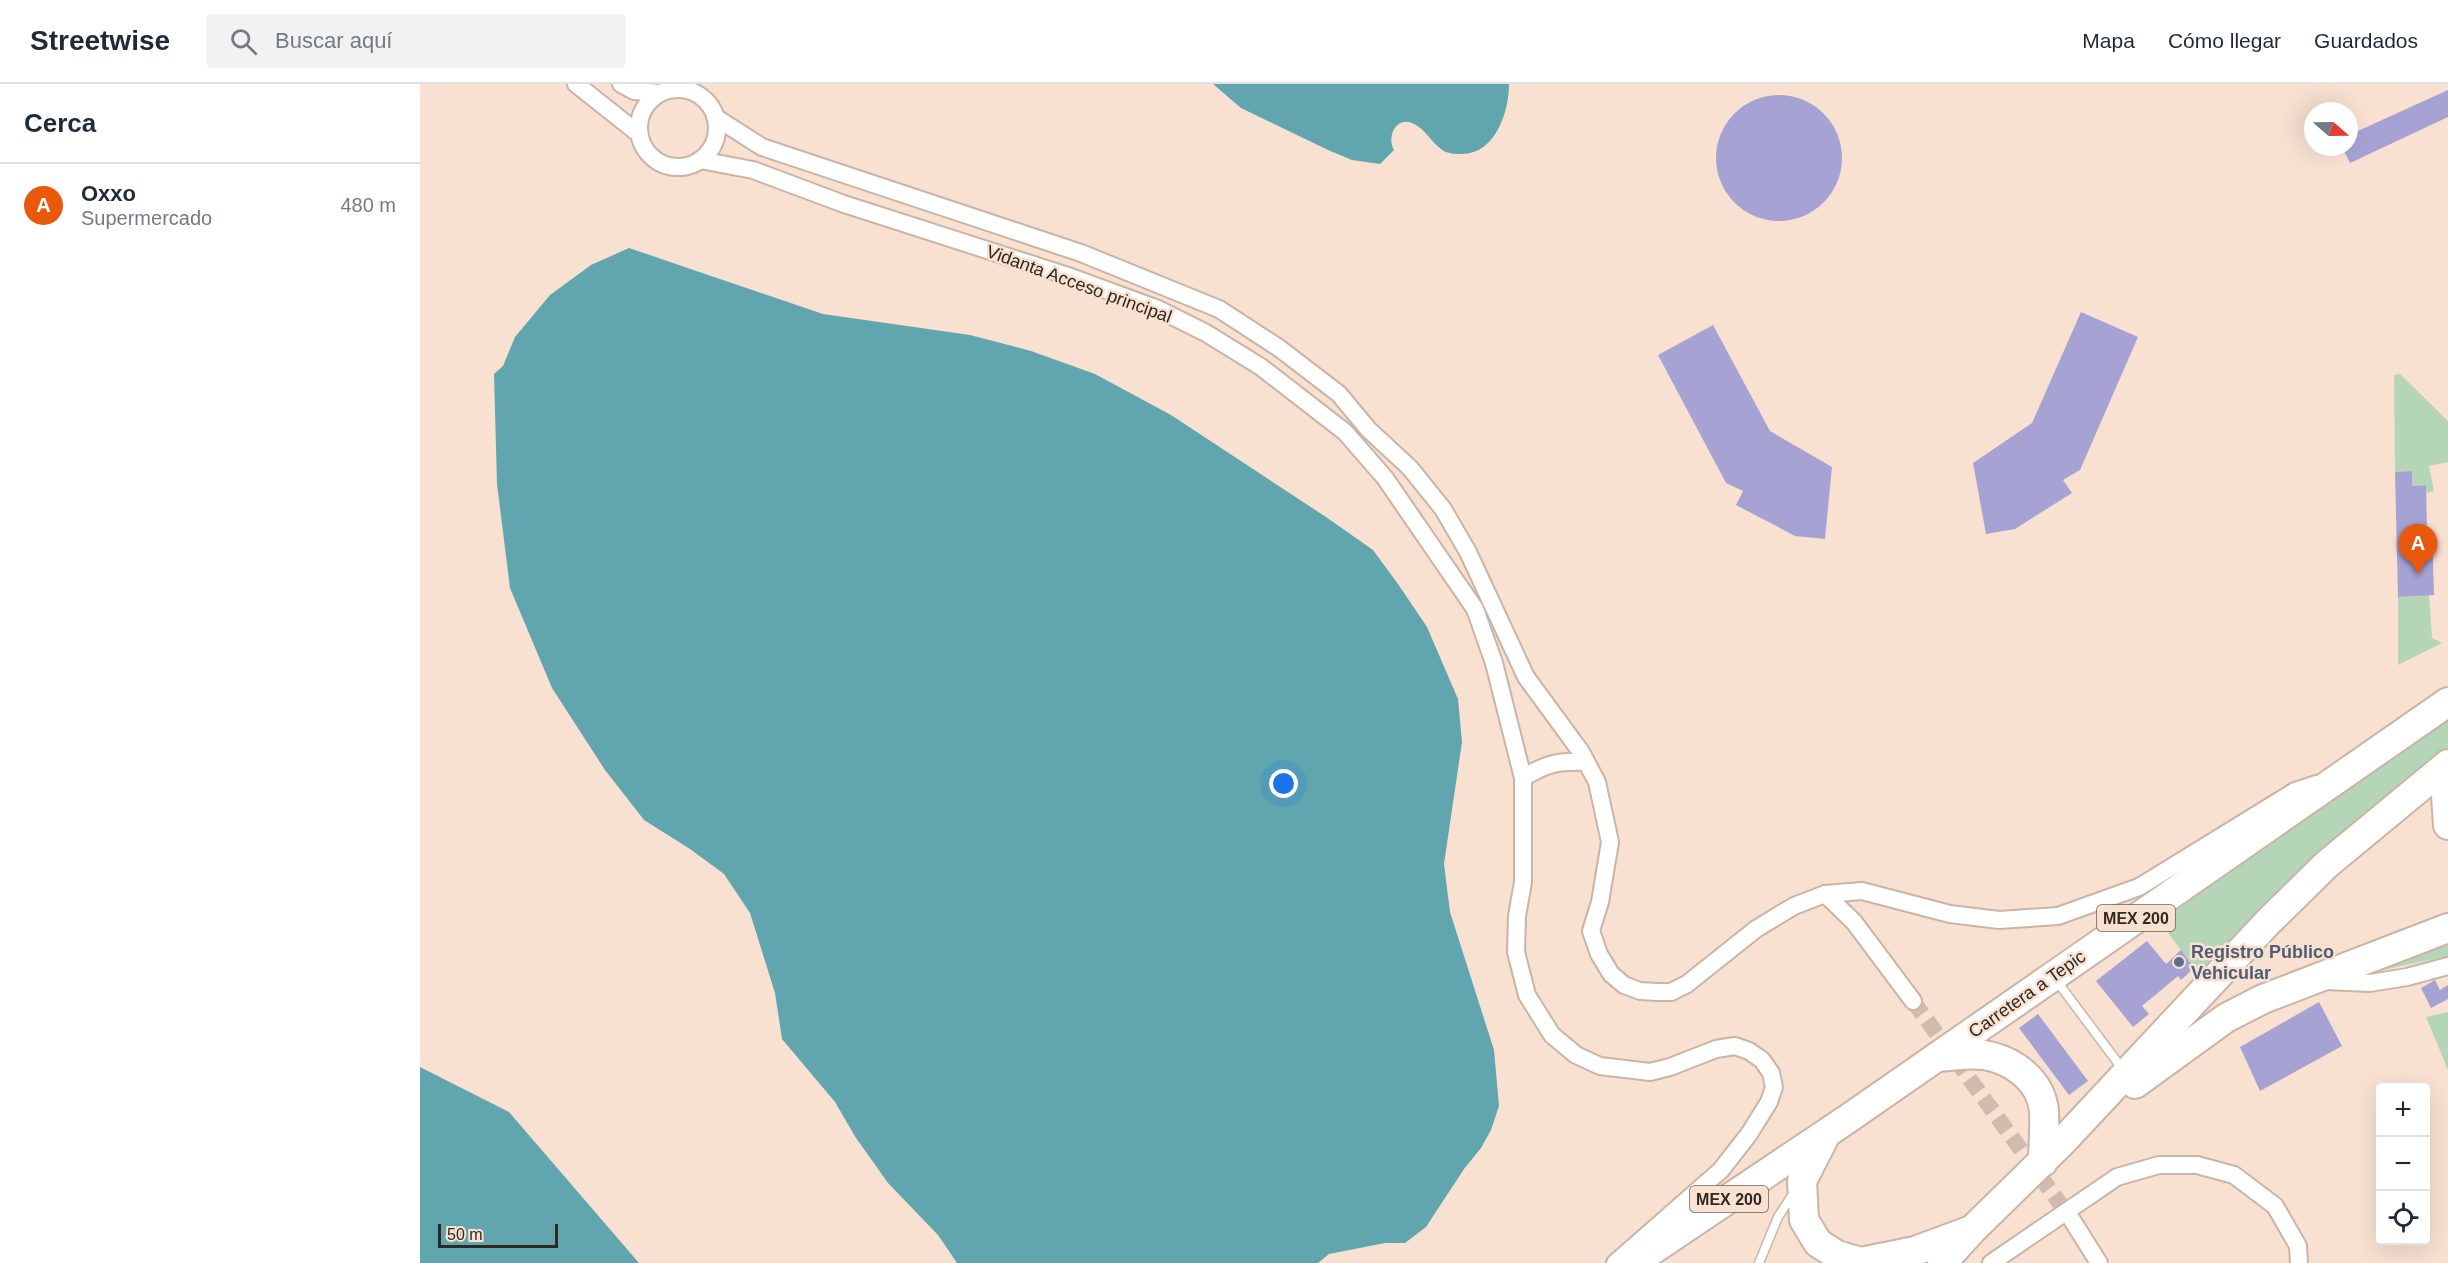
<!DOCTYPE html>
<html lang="es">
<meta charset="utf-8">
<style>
body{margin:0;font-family:Arial,sans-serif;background:#f2f2f3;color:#1f2937}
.controls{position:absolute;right:18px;bottom:18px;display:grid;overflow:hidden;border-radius:6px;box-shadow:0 6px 24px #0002}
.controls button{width:54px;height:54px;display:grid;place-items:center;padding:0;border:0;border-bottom:2px solid #e0e1e3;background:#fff;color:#1f2937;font:30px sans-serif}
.compass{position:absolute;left:1884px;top:18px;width:54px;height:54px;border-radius:50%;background:#fff;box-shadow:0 6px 24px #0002;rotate:110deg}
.scale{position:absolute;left:18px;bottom:15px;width:120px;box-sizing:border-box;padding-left:6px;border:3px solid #312822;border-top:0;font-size:16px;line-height:21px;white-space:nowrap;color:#312822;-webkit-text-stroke:4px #f8e1d1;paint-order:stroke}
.you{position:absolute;left:864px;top:700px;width:21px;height:21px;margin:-15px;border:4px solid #fff;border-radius:50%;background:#1a73e8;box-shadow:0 0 0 9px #1a73e833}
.badge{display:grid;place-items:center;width:39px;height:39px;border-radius:50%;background:#ea580c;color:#fff;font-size:20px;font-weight:700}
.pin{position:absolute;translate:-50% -50px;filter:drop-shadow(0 2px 3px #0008)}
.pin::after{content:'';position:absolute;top:32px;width:21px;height:18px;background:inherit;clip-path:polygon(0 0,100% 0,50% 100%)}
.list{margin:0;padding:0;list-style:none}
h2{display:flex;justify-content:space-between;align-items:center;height:78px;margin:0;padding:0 24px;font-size:26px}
h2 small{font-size:20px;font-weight:400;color:#747a83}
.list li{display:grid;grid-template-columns:39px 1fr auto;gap:18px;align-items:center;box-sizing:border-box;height:84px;padding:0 24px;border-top:2px solid #e0e1e3}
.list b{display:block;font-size:22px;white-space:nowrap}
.list p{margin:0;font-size:20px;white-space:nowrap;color:#747a83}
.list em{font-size:20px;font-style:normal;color:#747a83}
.icon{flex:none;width:33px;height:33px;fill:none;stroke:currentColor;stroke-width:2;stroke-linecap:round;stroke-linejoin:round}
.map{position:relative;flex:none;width:2028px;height:1179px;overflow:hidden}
header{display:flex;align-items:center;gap:36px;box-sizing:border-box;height:84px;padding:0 30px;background:#fff;border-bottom:2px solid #e0e1e3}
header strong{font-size:28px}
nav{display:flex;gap:33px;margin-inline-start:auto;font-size:21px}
.search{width:420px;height:54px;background:#f2f2f3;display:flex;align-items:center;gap:15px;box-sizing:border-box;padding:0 21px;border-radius:6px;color:#747a83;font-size:22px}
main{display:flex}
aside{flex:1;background:#fff}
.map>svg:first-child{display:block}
</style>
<header>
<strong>Streetwise</strong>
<div class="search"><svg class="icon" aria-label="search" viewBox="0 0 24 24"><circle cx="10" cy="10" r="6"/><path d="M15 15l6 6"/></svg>Buscar aquí</div>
<nav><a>Mapa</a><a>Cómo llegar</a><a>Guardados</a></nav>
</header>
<main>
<aside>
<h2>Cerca<small></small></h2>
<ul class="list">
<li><span class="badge">A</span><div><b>Oxxo</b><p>Supermercado</p></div><em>480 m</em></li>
</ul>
</aside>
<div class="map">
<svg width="2028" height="1179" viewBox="0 0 2028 1179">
<rect width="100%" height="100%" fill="#f8e1d1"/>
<!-- green -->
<g fill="#b4d5b7">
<polygon points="1980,290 2028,337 2028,378 2009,382 2014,407 2006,409 2005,401 1992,402 1991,387 1975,388 1974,291"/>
<polygon points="2009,511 2012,554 2022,559 1978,581 1978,513"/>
<polygon points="2028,628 2028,663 1946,731 1778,890 1739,836"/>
<polygon points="2028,855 2028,872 1948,889"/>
<polygon points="2028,928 2028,986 2006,933"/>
</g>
<!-- water -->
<g fill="#61a6ae">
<path d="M793 0H1089C1089 27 1076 69 1043 70 1036 70 1027 70 1021 65 1011 58 1005 45 994 40 977 31 966 52 974 66L960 80 932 76 908 66 821 24Z"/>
<polygon points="209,164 403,230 550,251 611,267 675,290 751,331 906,433 953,466 978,500 1007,543 1038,615 1042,658 1024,780 1030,828 1074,966 1079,1022 1071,1046 1061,1064 1044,1085 1006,1143 985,1159 965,1159 909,1170 898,1179 537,1179 518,1151 468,1099 436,1054 415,1018 362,955 355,909 330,829 304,790 270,765 224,736 185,686 132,604 90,504 77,400 74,290 83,282 95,253 130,211 171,181"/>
<polygon points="0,983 89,1028 219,1179 0,1179"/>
</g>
<!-- building -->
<g fill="#a6a3d4">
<polygon points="2028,6 2028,33 1930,79 1922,63 1929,63 1929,51"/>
<circle cx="1359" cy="74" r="63"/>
<polygon points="1661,228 1718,253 1660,386 1643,396 1652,409 1595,445 1566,450 1553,379 1612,339"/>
<polygon points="1293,241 1350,347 1412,383 1405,455 1375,452 1316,421 1323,407 1306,399 1238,271"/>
<polygon points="1992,387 1992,402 2006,401 2007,445 2012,445 2014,511 1978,513 1975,388"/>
<polygon points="1727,857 1746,880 1761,866 1774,884 1761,896 1758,892 1722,922 1729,930 1713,943 1676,897"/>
<polygon points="2015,896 2020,906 2028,901 2028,915 2011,924 2001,904"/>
<polygon points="1899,918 1922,962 1840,1007 1820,963"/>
<polygon points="1618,930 1668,997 1649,1011 1599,944"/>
</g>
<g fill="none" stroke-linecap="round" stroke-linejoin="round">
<!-- minor-tunnel -->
<polyline stroke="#d0bcae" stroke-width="16" stroke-dasharray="16 8" stroke-linecap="butt" points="1493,917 1652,1136"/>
<!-- service casing -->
<g stroke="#cab4a5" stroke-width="11">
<g id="service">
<polyline points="1636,896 1704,987"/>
<polyline points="1339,1179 1358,1133 1375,1107"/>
</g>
</g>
<!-- minor casing -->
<g stroke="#cab4a5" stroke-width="20">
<g id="minor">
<polyline points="156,0 219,50"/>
<polyline points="201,0 214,7 240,9"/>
<circle cx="258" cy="44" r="39"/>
<polyline points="295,33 342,63 661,169 799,225 859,264 919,310 948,345 990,384 1023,425 1048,468 1106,593 1161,668 1177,698 1190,758 1180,818 1171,847 1179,870 1191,890 1204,901 1220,907 1237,908 1251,908 1267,900 1336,845 1374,822 1405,810 1442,807 1530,830 1579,836 1638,832 1719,803 1875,707 1896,700"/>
<polyline points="280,76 333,86 424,120 648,192 738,225 786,249 841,283 925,348 965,394 1055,525 1074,579 1103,694 1103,798 1097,832 1096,868 1107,911 1132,951 1156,971 1180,982 1230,988 1250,983 1296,965 1315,962 1329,967 1342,976 1351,989 1354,1003 1349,1018 1329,1050 1301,1086 1195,1179"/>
<path d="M1103 694C1127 679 1139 677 1166 678"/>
<polyline points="1405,810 1434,838 1493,917"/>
<polyline points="1905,897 1950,899 1987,893 2028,882"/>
<polyline points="1652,1136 1679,1179"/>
<polyline points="1571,1179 1697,1093 1739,1081 1777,1081 1814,1091 1855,1122 1878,1162 1879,1179"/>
</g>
</g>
<!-- trunk casing -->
<g stroke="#cab4a5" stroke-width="32">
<g id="trunk">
<polyline points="2028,707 2026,711 2028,741"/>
<path d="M1517 973C1533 972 1548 969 1564 971 1593 976 1621 996 1624 1027 1625 1044 1623 1062 1623 1078"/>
<polyline points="1715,1000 1806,934 1843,915 2028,844"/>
<polyline points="1404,1054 1382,1097 1384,1136 1398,1159 1417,1171 1441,1178 1495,1167 1549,1147"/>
<polyline points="1213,1179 1429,1034 2028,618"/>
<polyline points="1522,1179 1553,1145 1643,1057 1848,838 1906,781 2028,680"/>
</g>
</g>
<!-- service -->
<use href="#service" stroke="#fff" stroke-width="8"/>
<!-- minor -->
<use href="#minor" stroke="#fff" stroke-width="16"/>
<!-- trunk -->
<use href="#trunk" stroke="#fff" stroke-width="28"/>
</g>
<!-- markers -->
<circle fill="#5c6f8a" stroke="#f8e1d1" stroke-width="2" cx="1759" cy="878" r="6"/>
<g text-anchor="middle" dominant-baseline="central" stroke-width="5" stroke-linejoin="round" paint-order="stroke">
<!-- shield labels -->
<g fill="#f8e1d1" stroke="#6d6056" stroke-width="1.5">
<rect x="1677" y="821" width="78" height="26" rx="4.5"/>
<rect x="1270" y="1102" width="78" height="26" rx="4.5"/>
</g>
<g font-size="16" font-weight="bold" fill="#312822">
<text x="1716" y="834">MEX 200</text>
<text x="1309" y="1115">MEX 200</text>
</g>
<!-- street labels -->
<g font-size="18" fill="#312822" stroke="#f8e1d1">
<text transform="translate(659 200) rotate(20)">Vidanta Acceso principal</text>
<text transform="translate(1607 910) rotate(-35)">Carretera a Tepic</text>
</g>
<!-- service labels -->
<g font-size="18" font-weight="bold" fill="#4e5e75" stroke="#f8e1d1" text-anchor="start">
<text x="1771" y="868">Registro Público<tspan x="1771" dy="21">Vehicular</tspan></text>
</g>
</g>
</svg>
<div class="controls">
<button>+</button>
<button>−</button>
<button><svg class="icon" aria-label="locate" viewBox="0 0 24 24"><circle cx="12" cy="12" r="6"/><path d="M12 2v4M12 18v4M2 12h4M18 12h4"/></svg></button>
</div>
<svg class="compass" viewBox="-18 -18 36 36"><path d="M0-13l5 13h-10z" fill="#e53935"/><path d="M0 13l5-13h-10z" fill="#747a83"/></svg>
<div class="scale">50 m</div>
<div class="you"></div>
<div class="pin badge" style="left:1998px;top:490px">A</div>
</div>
</main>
